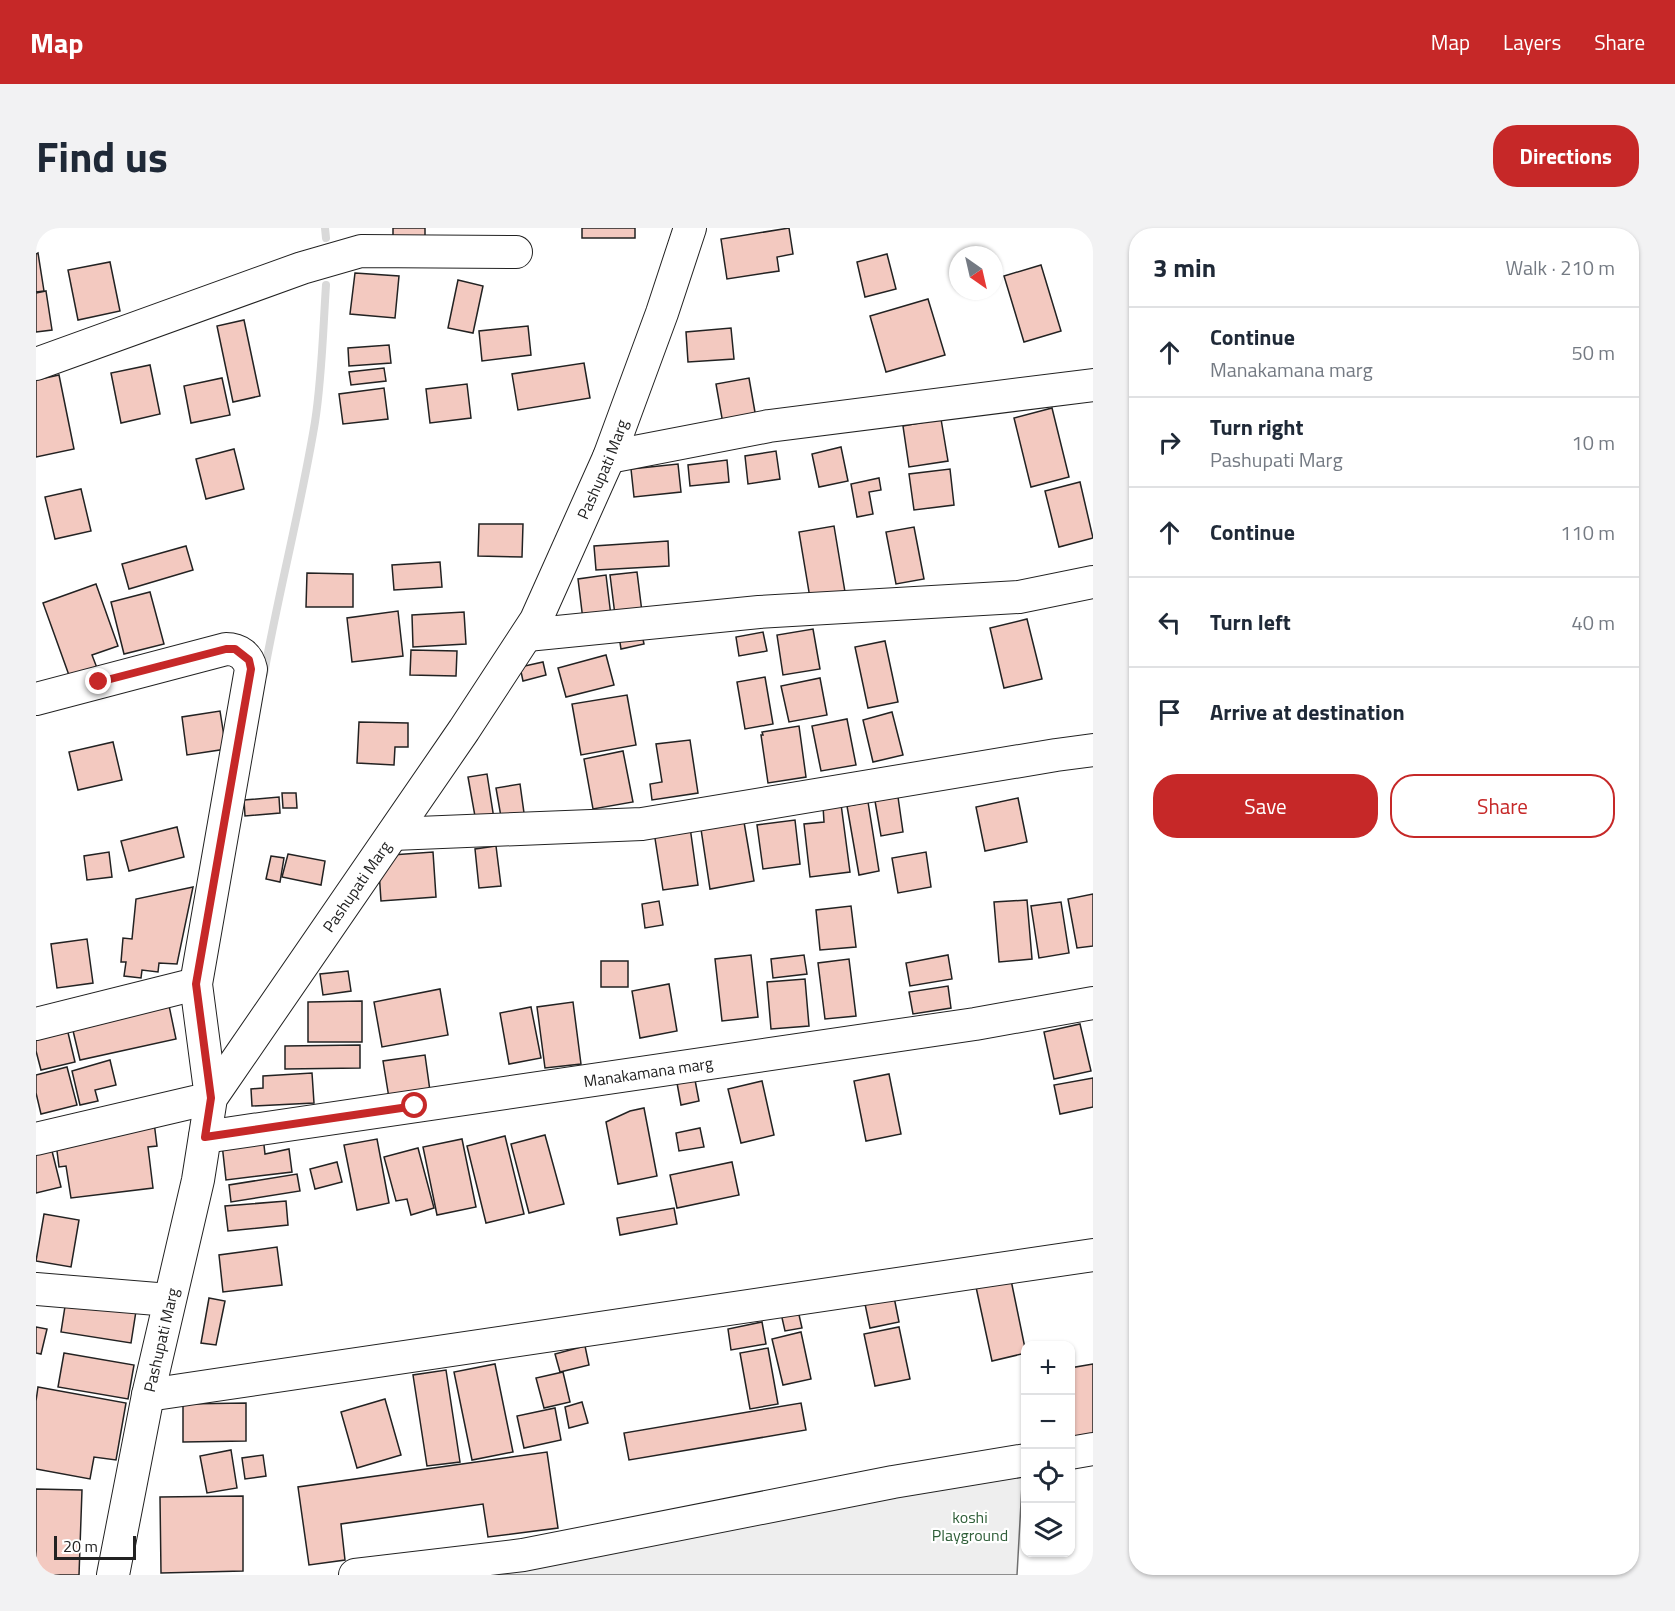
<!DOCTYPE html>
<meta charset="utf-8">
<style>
body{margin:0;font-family:"Titillium Web",sans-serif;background:#f2f2f3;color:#1f2937}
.controls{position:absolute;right:18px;bottom:18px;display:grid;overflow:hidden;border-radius:12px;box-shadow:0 2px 4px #0004}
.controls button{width:54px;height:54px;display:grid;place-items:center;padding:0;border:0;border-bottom:2px solid #e0e1e3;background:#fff;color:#1f2937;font:30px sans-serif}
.compass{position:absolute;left:913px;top:18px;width:54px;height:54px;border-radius:50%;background:#fff;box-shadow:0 2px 4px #0004;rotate:146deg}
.scale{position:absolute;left:18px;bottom:15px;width:82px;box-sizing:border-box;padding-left:6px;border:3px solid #222;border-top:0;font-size:16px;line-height:21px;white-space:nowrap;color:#222;-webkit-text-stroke:4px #fff;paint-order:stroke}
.stop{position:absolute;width:18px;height:18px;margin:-14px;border:4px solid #c62828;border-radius:50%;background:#fff}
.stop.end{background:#c62828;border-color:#fff;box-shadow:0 2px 6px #0008}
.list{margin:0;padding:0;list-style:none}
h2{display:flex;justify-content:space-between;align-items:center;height:78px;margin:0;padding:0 24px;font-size:26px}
h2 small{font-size:20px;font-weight:400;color:#747a83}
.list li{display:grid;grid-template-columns:39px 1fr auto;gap:18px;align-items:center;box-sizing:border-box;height:90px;padding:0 24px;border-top:2px solid #e0e1e3}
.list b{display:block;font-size:22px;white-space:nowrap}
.list p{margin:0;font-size:20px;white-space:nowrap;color:#747a83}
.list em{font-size:20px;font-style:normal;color:#747a83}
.actions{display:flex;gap:12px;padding:18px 24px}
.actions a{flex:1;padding:14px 0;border:2px solid #c62828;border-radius:24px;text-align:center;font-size:21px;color:#c62828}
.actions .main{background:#c62828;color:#fff}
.icon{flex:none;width:33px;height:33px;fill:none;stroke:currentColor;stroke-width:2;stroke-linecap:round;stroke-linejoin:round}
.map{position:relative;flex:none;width:1057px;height:1347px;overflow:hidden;border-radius:24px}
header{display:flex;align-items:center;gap:36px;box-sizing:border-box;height:84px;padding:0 30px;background:#c62828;color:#fff}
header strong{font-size:28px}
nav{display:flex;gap:33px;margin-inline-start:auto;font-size:21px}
.intro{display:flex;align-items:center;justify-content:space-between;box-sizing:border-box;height:144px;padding:0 36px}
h1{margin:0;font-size:42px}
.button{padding:15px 27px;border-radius:24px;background:#c62828;color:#fff;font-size:21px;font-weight:700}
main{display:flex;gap:36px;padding:0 36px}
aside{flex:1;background:#fff;border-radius:24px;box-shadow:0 2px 4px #0004}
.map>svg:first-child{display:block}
</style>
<header>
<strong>Map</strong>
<nav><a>Map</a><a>Layers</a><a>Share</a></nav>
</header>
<div class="intro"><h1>Find us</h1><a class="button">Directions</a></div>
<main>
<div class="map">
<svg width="1057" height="1347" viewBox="0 0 1057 1347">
<rect width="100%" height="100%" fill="#fff"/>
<!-- green -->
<polygon fill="#eee" stroke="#6f6f6f" stroke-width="1.5" points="987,1239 981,1347 377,1347"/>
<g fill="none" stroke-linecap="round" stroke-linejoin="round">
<!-- stream -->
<g stroke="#d9d9d9" stroke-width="8">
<polyline points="289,0 290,10"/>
<path d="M228 446C243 362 265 279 279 194 286 149 287 102 290 57"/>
</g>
</g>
<!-- building -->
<g fill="#f3c9c0" stroke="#222" stroke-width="1.5">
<rect x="357" y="0" width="32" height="8"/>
<rect x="546" y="0" width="53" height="10"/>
<polygon points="753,0 757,26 741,29 743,43 691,51 685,11"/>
<polygon points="2,25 8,63 0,64 0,26"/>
<polygon points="851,26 860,61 829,69 821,34"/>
<polygon points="74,34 84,83 42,92 32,42"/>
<polygon points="1005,37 1025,103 988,114 968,48"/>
<polygon points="319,45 363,48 359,90 314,86"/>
<polygon points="422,52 447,58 437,105 412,100"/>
<polygon points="10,63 16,102 0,104 0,65"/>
<polygon points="892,71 909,127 850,144 834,88"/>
<polygon points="208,92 224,168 197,174 181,98"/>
<polygon points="492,98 495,127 446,133 443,103"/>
<polygon points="695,100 698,131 652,134 650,104"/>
<polygon points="353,117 355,135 313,138 312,120"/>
<polygon points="548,135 554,170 482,182 476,146"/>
<polygon points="114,137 124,186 85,195 75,145"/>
<polygon points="348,140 350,153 315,157 313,144"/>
<polygon points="23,147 38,221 0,229 0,152"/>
<polygon points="186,150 194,187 155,195 148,158"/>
<polygon points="713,150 720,190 687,196 680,156"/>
<polygon points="431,156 435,190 394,195 390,161"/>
<polygon points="348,160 352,191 307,196 303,166"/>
<polygon points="1016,180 1033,249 995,259 978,190"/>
<polygon points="905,191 912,233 873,239 867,198"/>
<polygon points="805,219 812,253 783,259 776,226"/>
<polygon points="198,221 208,261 170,271 160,231"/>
<polygon points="740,223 744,251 712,256 709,228"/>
<polygon points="691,232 693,254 654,258 652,237"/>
<polygon points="642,236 645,264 598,269 595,241"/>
<polygon points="914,241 918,277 878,282 873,246"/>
<polygon points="843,250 845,262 833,264 837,286 821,289 815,256"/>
<polygon points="1044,254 1057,310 1023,319 1009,263"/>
<polygon points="45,261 55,303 19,311 9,269"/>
<polygon points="443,296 487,296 486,329 442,328"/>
<polygon points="798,298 809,364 774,370 763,304"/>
<polygon points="878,299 888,351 860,356 850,304"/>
<polygon points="632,313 633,338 560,342 558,318"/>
<polygon points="150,318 157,342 93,361 86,336"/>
<polygon points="404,334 406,359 358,362 356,337"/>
<polygon points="601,344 606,384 579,387 574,347"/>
<polygon points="271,345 317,346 317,379 270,379"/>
<polygon points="570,347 575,388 547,392 542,351"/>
<polygon points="60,356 82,418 56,427 61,440 34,450 7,375"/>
<polygon points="114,364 128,416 88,426 75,374"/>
<polygon points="362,383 367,428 316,434 311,390"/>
<polygon points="428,384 430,416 377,419 376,387"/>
<polygon points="991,391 1006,451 968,460 954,400"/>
<polygon points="777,401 784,441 747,447 741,407"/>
<polygon points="605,402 608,416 585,421 583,408"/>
<polygon points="727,404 731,423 703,428 700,409"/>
<polygon points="849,413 862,474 832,480 819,419"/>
<polygon points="375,422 421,423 420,448 374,447"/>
<polygon points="570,427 578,457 530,469 522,440"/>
<polygon points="507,434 510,447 487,453 484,439"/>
<polygon points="729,449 737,496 709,501 701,454"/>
<polygon points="784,450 791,487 753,494 745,458"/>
<polygon points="591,467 600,517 545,527 536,476"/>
<polygon points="184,483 190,521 151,527 146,489"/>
<polygon points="856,484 867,527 837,534 827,492"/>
<polygon points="811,491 820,537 785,543 776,498"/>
<polygon points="323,494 372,495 372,519 359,519 358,537 321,535"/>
<polygon points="763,498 770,549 732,555 725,507 727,507 726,504"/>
<polygon points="654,512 662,565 616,572 614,556 626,554 620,516"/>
<polygon points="77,514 86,552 42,562 33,524"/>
<polygon points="587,523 597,574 557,581 548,531"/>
<polygon points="451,546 458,591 440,594 432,549"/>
<polygon points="484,556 488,585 465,589 460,560"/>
<polygon points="246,565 260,565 261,580 247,580"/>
<polygon points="243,569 244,585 209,588 208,572"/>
<polygon points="862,569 867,604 845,608 839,573"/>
<polygon points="982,570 991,614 949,623 940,579"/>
<polygon points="832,574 843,643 823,647 811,578"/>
<polygon points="805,576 814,644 774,649 768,596 788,594 787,578"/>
<polygon points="759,592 764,636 727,641 721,597"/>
<polygon points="708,594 718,653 674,661 665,601"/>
<polygon points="141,599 148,629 93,643 85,613"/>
<polygon points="654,599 662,657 627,662 618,604"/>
<polygon points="460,618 465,658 443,660 439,621"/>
<polygon points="73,624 76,649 51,652 48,628"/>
<polygon points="397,624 400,669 345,673 342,628"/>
<polygon points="890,624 895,659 862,665 856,630"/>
<polygon points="252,626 289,633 285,657 246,649"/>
<polygon points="235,628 248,630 244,654 230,651"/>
<polygon points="157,659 141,736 123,735 122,744 106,742 105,750 88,748 90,734 85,734 87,710 96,711 100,671"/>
<polygon points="1057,666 1057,718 1041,720 1032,671"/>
<polygon points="991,672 996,731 963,734 958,674"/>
<polygon points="623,673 627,697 609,700 606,676"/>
<polygon points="1025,674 1033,725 1003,730 995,678"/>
<polygon points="815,678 820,719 784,722 780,682"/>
<polygon points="51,711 57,755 21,760 15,716"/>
<polygon points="715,727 722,789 686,793 679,731"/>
<polygon points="768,727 771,746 737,750 735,731"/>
<polygon points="912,727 916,751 874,758 870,735"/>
<polygon points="813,731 820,788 789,791 782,735"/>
<rect x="565" y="733" width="27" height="26"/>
<polygon points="312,743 315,763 287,767 284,746"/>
<polygon points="769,751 773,798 735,801 731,754"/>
<polygon points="633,756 641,803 604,810 596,763"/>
<polygon points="912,758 915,780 877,786 873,764"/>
<polygon points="404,761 412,807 346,819 338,774"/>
<polygon points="131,768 140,811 44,832 34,790"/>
<polygon points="326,773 326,814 272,814 272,774"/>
<polygon points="537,774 545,836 509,840 501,779"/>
<polygon points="495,779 505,830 473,836 464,785"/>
<polygon points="29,792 39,834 5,842 0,823 0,799"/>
<polygon points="1044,796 1055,843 1018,851 1008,804"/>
<polygon points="324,817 324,840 249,841 249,818"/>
<polygon points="389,827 394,863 353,870 347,833"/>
<polygon points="74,832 80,857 59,862 62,873 44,877 36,843"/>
<polygon points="31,839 41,877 5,886 0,865 0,847"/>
<polygon points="276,845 278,875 216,878 215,861 227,860 227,848"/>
<polygon points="853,846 865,906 830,913 818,853"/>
<polygon points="1057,850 1057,879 1024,886 1018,857"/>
<polygon points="659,852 663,873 645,877 641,855"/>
<polygon points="726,853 738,907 705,915 692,861"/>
<polygon points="608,880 621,948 582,956 570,894 594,883"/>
<polygon points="118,894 121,918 112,919 117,960 35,970 30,938 23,939 19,907"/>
<polygon points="664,900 668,919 643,923 640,905"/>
<polygon points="509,907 528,976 493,985 475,916"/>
<polygon points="227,908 229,926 253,921 256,944 190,952 186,916"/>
<polygon points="469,908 488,986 450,995 431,918"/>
<polygon points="13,911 25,959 0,965 0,914"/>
<polygon points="341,911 353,975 321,982 308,917"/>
<polygon points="426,911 440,979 401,987 387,919"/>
<polygon points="382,920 398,980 375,987 371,971 360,973 348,929"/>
<polygon points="301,934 306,954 279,961 274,941"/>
<polygon points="696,934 703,967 641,980 634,947"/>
<polygon points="261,946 264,963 195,974 193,957"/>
<polygon points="250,973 252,997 192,1003 189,978"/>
<polygon points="638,980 641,996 584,1007 581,990"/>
<polygon points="8,986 43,992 35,1039 0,1033"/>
<polygon points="241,1019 246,1057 187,1064 183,1027"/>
<polygon points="975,1052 990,1125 956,1133 940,1059"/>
<polygon points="858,1069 863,1094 834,1100 829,1076"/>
<polygon points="173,1070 189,1073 180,1117 165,1115"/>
<polygon points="30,1072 100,1083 95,1115 25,1104"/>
<polygon points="761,1078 766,1100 749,1103 744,1081"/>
<polygon points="726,1094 730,1116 695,1122 692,1101"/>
<polygon points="0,1099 11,1101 5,1126 0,1125"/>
<polygon points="863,1099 874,1151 839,1158 828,1106"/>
<polygon points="765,1104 775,1151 747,1157 736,1111"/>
<polygon points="549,1118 553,1137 524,1144 519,1126"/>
<polygon points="732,1120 742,1176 714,1181 704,1125"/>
<polygon points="28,1125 98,1137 92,1171 22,1159"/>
<polygon points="459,1136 477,1224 436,1232 418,1144"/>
<polygon points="1057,1136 1057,1216 1034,1219 1034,1140"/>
<polygon points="410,1142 424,1234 391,1238 377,1147"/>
<polygon points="527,1144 534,1174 508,1180 500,1150"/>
<polygon points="2,1159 90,1175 80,1232 58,1229 54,1251 0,1241 0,1173"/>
<polygon points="349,1171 365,1227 321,1240 305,1184"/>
<polygon points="546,1174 552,1195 533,1200 529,1179"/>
<polygon points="210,1175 210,1213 147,1214 147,1176"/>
<polygon points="765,1175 770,1202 593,1232 588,1205"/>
<polygon points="519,1180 525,1212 488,1220 481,1188"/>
<polygon points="195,1222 201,1260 171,1265 164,1228"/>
<polygon points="511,1224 522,1300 452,1309 447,1276 305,1296 309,1332 273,1337 262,1259"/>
<polygon points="227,1227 230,1248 209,1251 206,1230"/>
<polygon points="0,1261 46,1262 43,1347 0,1347"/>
<polygon points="207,1268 207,1343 125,1345 124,1269"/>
</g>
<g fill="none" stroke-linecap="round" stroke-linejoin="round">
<!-- minor casing -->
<g stroke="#222" stroke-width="34">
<g id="minor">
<polyline points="0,136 266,40 325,23 480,24"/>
<polyline points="573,229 733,198 1057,157"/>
<polyline points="491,407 723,384 983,369 1057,354"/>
<path d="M0 471 190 421C203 421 212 428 215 441L160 756 175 870 0 911"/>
<polyline points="357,606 606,596 1020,527 1057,522"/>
<polyline points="0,796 160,756"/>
<path id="s1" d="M169 909 939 796 1057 775"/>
<polyline points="0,1061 133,1072"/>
<polyline points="112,1167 1057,1027"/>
<polyline points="1034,1225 1057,1221"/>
<path id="s2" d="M77 1347 112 1167 162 952 175 870 428 502 500 392 573 229 626 85 654 0"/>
<polyline points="319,1347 487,1327 857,1254 990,1232"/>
</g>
</g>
<!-- minor -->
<use href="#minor" stroke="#fff" stroke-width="32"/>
</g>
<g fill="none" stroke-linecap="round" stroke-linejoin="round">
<!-- route -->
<polyline stroke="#c62828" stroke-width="8" points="63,454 190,421 199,421 213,432 215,441 160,756 175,870 169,909 379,878"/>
</g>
<g text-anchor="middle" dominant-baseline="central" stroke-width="4.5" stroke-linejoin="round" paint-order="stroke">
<!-- street labels -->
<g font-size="16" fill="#222" stroke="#fff">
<text stroke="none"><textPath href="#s2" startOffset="1230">Pashupati Marg</textPath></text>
<text stroke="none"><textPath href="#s2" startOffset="744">Pashupati Marg</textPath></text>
<text stroke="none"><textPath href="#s1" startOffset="448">Manakamana marg</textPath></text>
<text stroke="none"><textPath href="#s2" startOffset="240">Pashupati Marg</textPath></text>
</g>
<!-- park labels -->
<g font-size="16" fill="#2f5e38" stroke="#fff">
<text x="934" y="1289">koshi<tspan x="934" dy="18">Playground</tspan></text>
</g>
</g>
</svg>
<div class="controls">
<button>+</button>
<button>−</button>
<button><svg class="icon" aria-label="locate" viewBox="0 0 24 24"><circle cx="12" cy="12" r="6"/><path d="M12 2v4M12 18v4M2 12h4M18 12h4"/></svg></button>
<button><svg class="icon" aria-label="layers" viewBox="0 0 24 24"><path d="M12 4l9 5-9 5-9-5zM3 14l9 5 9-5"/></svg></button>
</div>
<svg class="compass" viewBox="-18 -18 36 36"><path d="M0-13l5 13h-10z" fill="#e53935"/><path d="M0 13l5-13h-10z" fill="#747a83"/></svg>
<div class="scale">20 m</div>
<div class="stop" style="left:379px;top:878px"></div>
<div class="stop end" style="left:63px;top:454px"></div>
</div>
<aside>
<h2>3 min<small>Walk · 210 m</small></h2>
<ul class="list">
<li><svg class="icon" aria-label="ahead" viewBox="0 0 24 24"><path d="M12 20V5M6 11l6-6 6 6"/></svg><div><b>Continue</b><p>Manakamana marg</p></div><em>50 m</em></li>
<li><svg class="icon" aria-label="right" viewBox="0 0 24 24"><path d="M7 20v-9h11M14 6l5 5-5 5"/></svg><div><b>Turn right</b><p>Pashupati Marg</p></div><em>10 m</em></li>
<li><svg class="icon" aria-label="ahead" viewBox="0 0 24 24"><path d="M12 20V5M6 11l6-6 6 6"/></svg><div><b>Continue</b></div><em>110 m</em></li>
<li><svg class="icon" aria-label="left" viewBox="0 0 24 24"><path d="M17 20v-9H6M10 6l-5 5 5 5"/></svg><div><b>Turn left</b></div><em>40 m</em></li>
<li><svg class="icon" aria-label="arrive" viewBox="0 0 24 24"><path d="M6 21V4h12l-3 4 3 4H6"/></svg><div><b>Arrive at destination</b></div></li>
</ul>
<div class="actions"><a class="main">Save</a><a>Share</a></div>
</aside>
</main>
